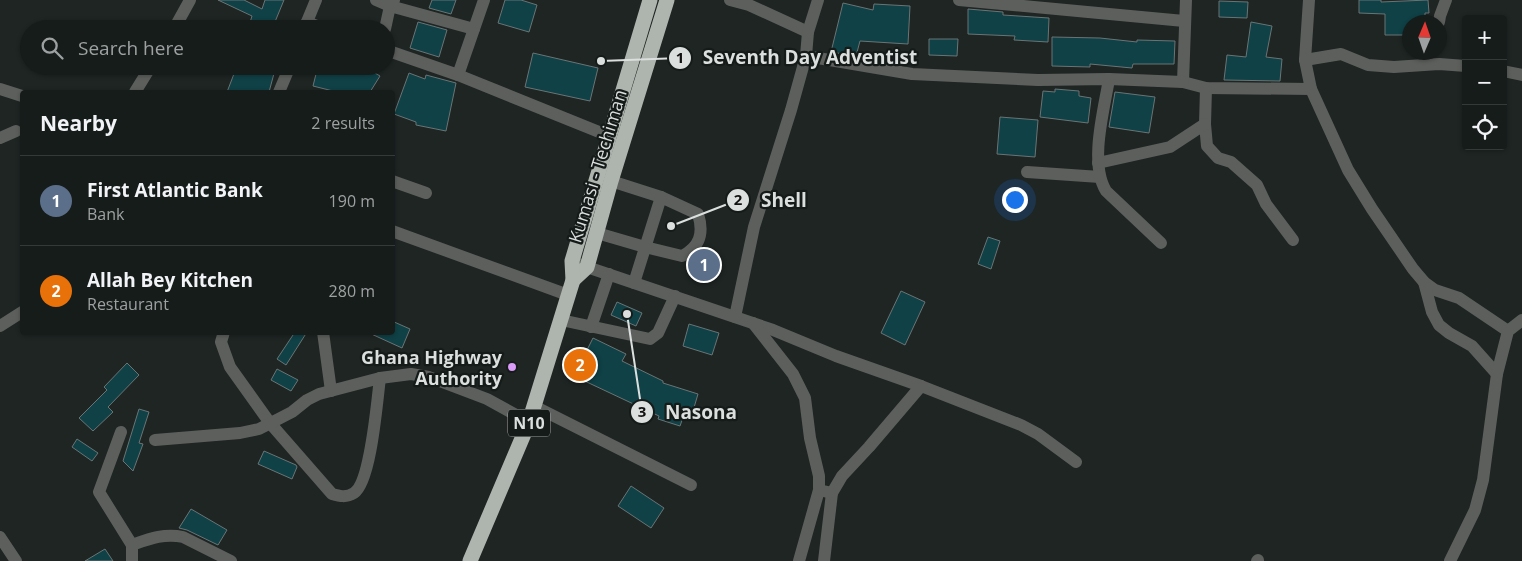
<!DOCTYPE html>
<meta charset="utf-8">
<style>
body{margin:0;font-family:"Open Sans",sans-serif;background:#232927;color:#f1f3f6}
.controls{position:absolute;right:15px;top:15px;display:grid;overflow:hidden;border-radius:5px;box-shadow:0 1px 4px #0004}
.controls button{width:45px;height:45px;display:grid;place-items:center;padding:0;border:0;border-bottom:1px solid #353a39;background:#161c1a;color:#f1f3f6;font:25px sans-serif}
.compass{position:absolute;left:1402px;top:15px;width:45px;height:45px;border-radius:50%;background:#161c1a;box-shadow:0 1px 4px #0004;rotate:2deg}
.you{position:absolute;left:1014px;top:199px;width:18px;height:18px;margin:-12px;border:4px solid #fff;border-radius:50%;background:#1a73e8;box-shadow:0 0 0 8px #1a73e833}
.badge{display:grid;place-items:center;width:32px;height:32px;border-radius:50%;background:#db2777;color:#fff;font-size:16px;font-weight:700}
.pin{position:absolute;translate:-50% -50%;border:2px solid #fff;box-shadow:0 1px 5px #0006}
.list{margin:0;padding:0;list-style:none}
h2{display:flex;justify-content:space-between;align-items:center;height:65px;margin:0;padding:0 20px;font-size:21px}
h2 small{font-size:16px;font-weight:400;color:#9ea1a2}
.list li{display:grid;grid-template-columns:32px 1fr auto;gap:15px;align-items:center;box-sizing:border-box;height:90px;padding:0 20px;border-top:1px solid #353a39}
.list b{display:block;font-size:19px;white-space:nowrap}
.list p{margin:0;font-size:16px;white-space:nowrap;color:#9ea1a2}
.list em{font-size:16px;font-style:normal;color:#9ea1a2}
.icon{flex:none;width:28px;height:28px;fill:none;stroke:currentColor;stroke-width:2;stroke-linecap:round;stroke-linejoin:round}
.map{position:relative;flex:none;width:1522px;height:561px;overflow:hidden}
.search{position:absolute;background:#161c1a;box-shadow:0 1px 4px #0004;left:20px;top:20px;width:375px;height:55px;display:flex;align-items:center;gap:12px;box-sizing:border-box;padding:0 18px;border-radius:28px;color:#9ea1a2;font-size:19px}
.panel{position:absolute;background:#161c1a;box-shadow:0 1px 4px #0004;left:20px;top:90px;width:375px;height:245px;border-radius:5px}
.map>svg:first-child{display:block}
</style>
<div class="map">
<svg width="1522" height="561" viewBox="0 0 1522 561">
<rect width="100%" height="100%" fill="#1e2523"/>
<!-- building -->
<g fill="#0f4146" stroke="#6b7475">
<polygon points="218,0 244,0 262,9 265,0 284,0 272,29 248,29 252,16"/>
<polygon points="432,0 456,0 451,14 429,8"/>
<polygon points="505,0 521,0 537,5 529,32 498,23"/>
<polygon points="1359,0 1381,0 1381,2 1428,0 1429,13 1425,13 1425,22 1410,22 1410,35 1385,35 1385,14 1359,13"/>
<polygon points="1219,1 1248,2 1247,18 1219,17"/>
<polygon points="843,3 873,10 874,4 910,6 908,44 860,41 856,56 831,52"/>
<polygon points="968,9 1003,12 1003,15 1049,18 1048,42 1014,40 1015,36 968,34"/>
<polygon points="418,22 447,30 439,57 410,48"/>
<polygon points="1251,22 1272,26 1266,57 1282,59 1280,81 1224,80 1227,55 1246,57"/>
<polygon points="1052,37 1100,38 1137,42 1137,40 1175,41 1174,64 1133,64 1132,68 1090,64 1090,67 1052,66"/>
<polygon points="929,39 958,39 957,56 929,55"/>
<polygon points="533,53 598,68 590,101 525,87"/>
<polygon points="237,66 276,66 269,92 227,92"/>
<polygon points="318,66 363,66 380,76 370,92 337,92 313,86"/>
<polygon points="409,73 425,79 426,75 456,83 446,131 416,125 416,122 394,114"/>
<polygon points="1055,89 1079,91 1079,96 1091,98 1088,123 1040,117 1043,91 1055,92"/>
<polygon points="1115,92 1155,97 1149,133 1109,127"/>
<polygon points="1000,117 1038,120 1035,157 997,154"/>
<polygon points="988,237 1000,241 991,269 978,264"/>
<polygon points="901,291 925,302 905,345 881,333"/>
<polygon points="617,302 642,313 636,326 611,315"/>
<polygon points="392,321 410,329 402,348 367,332 392,332"/>
<polygon points="689,324 719,333 712,355 683,346"/>
<polygon points="295,332 307,332 286,365 277,359"/>
<polygon points="593,338 626,354 622,361 663,381 663,383 698,394 693,411 686,409 680,426 658,419 659,416 574,376"/>
<polygon points="127,363 139,375 108,407 113,412 93,431 79,418 107,390 104,387"/>
<polygon points="277,369 298,380 291,391 271,380"/>
<polygon points="139,409 149,412 139,443 143,444 133,471 123,461"/>
<polygon points="77,439 98,453 92,461 72,447"/>
<polygon points="264,451 296,465 297,467 292,479 258,464"/>
<polygon points="631,486 664,508 651,528 618,506"/>
<polygon points="191,509 227,530 218,545 187,530 179,528"/>
<polygon points="105,549 113,561 85,561"/>
</g>
<g fill="none" stroke-linecap="round" stroke-linejoin="round">
<!-- minor -->
<g stroke="#5d5f5d" stroke-width="12">
<polyline points="376,0 390,6 474,29"/>
<polyline points="730,0 749,5 808,32"/>
<polyline points="959,0 1184,21"/>
<polyline points="1186,0 1183,82 1206,88 1311,89 1305,60 1309,0"/>
<polyline points="307,22 325,29"/>
<polyline points="1439,22 1440,16 1446,0"/>
<polyline points="174,29 190,0"/>
<polyline points="304,29 316,0"/>
<polyline points="385,29 390,6 394,0"/>
<polyline points="386,50 458,75 609,136"/>
<polyline points="806,56 912,74 1038,80 1109,79 1183,82"/>
<polyline points="1305,60 1341,54 1368,65 1394,67 1439,64 1466,66"/>
<polyline points="1503,71 1522,75"/>
<polyline points="458,75 484,0"/>
<path d="M1109 79C1104 110 1089 163 1106 191L1161 243"/>
<polyline points="1206,88 1205,124 1207,146 1218,158 1231,162 1257,185 1266,204 1293,240"/>
<polyline points="0,89 22,96"/>
<polyline points="1311,89 1348,170 1372,209 1413,269 1424,282 1435,290 1459,298 1508,331"/>
<polyline points="135,92 151,66"/>
<polyline points="279,92 290,66"/>
<polyline points="0,138 16,131"/>
<polyline points="1098,163 1170,147 1205,124"/>
<polyline points="1027,172 1100,177"/>
<polyline points="392,181 426,193"/>
<polyline points="392,231 568,295"/>
<path d="M597 233 645 247 682 256C700 247 704 233 698 214L661 197 611 181"/>
<polyline points="578,264 773,330 836,356 921,386 1021,425 1038,434 1076,462"/>
<polyline points="1424,282 1432,312 1439,325 1449,333 1472,346 1497,374"/>
<polyline points="634,283 661,197"/>
<polyline points="735,317 754,227 791,110 806,56 808,32 818,0"/>
<polyline points="561,320 650,339 658,333 675,296"/>
<polyline points="753,323 793,374 805,398 810,438 819,476 819,490 832,493"/>
<polyline points="0,326 22,312"/>
<polyline points="591,327 609,274"/>
<path d="M224 332 221 342 230 367 270 423 332 494C339 496 346 498 354 493 371 482 377 401 380 378"/>
<polyline points="323,332 331,391"/>
<polyline points="534,406 691,485"/>
<polyline points="121,432 99,492 132,545 132,561"/>
<polyline points="155,440 240,433 259,429 292,412 307,400 319,394 380,378 411,374 429,377 487,399 529,422"/>
<polyline points="0,537 16,561"/>
<path d="M132 545C149 539 164 533 183 537L231 561"/>
<polyline points="799,561 819,490"/>
<polyline points="824,561 832,493 842,476 869,447 921,386"/>
<polyline points="1257,561 1258,560"/>
<polyline points="1450,561 1475,510 1483,480 1497,374 1508,331 1522,320"/>
</g>
<!-- highway -->
<g stroke="#aeb4ae" stroke-width="15">
<polyline points="573,280 587,267 611,181 667,0"/>
<polyline points="470,561 529,422 534,406 573,280 572,261 650,0"/>
</g>
</g>
<!-- markers -->
<circle fill="#d99af8" stroke="#151b19" stroke-width="2" cx="512" cy="367" r="5"/>
<g text-anchor="middle" dominant-baseline="central" stroke-width="4.5" stroke-linejoin="round" paint-order="stroke">
<!-- shield labels -->
<rect fill="#151b19" stroke="#a0a4a3" stroke-width="1" x="508" y="409.5" width="42" height="27" rx="4"/>
<g font-size="16" font-weight="bold" fill="#dbdfde">
<text x="529" y="423">N10</text>
</g>
<!-- street labels -->
<g font-size="18" fill="#dbdfde" stroke="#151b19">
<text transform="translate(597 166) rotate(-73)">Kumasi - Techiman</text>
</g>
<!-- poi labels -->
<g font-size="18" font-weight="bold" fill="#dbdfde" stroke="#151b19" text-anchor="end">
<text x="502" y="357">Ghana Highway<tspan x="502" dy="21">Authority</tspan></text>
</g>
</g>
<!-- callouts -->
<path fill="none" stroke="#dbdfde" stroke-width="2" d="M601 61L680 58M671 226L738 200M627 314L642 412"/>
<g fill="#dbdfde" stroke="#151b19" stroke-width="2">
<circle cx="601" cy="61" r="5"/>
<circle cx="671" cy="226" r="5"/>
<circle cx="627" cy="314" r="5"/>
<circle cx="680" cy="58" r="12"/>
<circle cx="738" cy="200" r="12"/>
<circle cx="642" cy="412" r="12"/>
</g>
<g font-size="15" text-anchor="middle" font-weight="bold" fill="#111">
<text x="680" y="63">1</text>
<text x="738" y="205">2</text>
<text x="642" y="417">3</text>
</g>
<g font-size="19" text-anchor="middle" font-weight="bold" fill="#dbdfde" stroke="#151b19" stroke-width="4.5" stroke-linejoin="round" paint-order="stroke">
<text x="810" y="64">Seventh Day Adventist</text>
<text x="784" y="207">Shell</text>
<text x="701" y="419">Nasona</text>
</g>
</svg>
<div class="controls">
<button>+</button>
<button>−</button>
<button><svg class="icon" aria-label="locate" viewBox="0 0 24 24"><circle cx="12" cy="12" r="6"/><path d="M12 2v4M12 18v4M2 12h4M18 12h4"/></svg></button>
</div>
<svg class="compass" viewBox="-18 -18 36 36"><path d="M0-13l5 13h-10z" fill="#e53935"/><path d="M0 13l5-13h-10z" fill="#9ea1a2"/></svg>
<div class="you"></div>
<div class="pin badge" style="left:704px;top:265px;background:#5c6f8a">1</div>
<div class="pin badge" style="left:580px;top:365px;background:#e8710a">2</div>
<div class="search"><svg class="icon" aria-label="search" viewBox="0 0 24 24"><circle cx="10" cy="10" r="6"/><path d="M15 15l6 6"/></svg>Search here</div>
<section class="panel">
<h2>Nearby<small>2 results</small></h2>
<ul class="list">
<li><span class="badge" style="background:#5c6f8a">1</span><div><b>First Atlantic Bank</b><p>Bank</p></div><em>190 m</em></li>
<li><span class="badge" style="background:#e8710a">2</span><div><b>Allah Bey Kitchen</b><p>Restaurant</p></div><em>280 m</em></li>
</ul>
</section>
</div>
